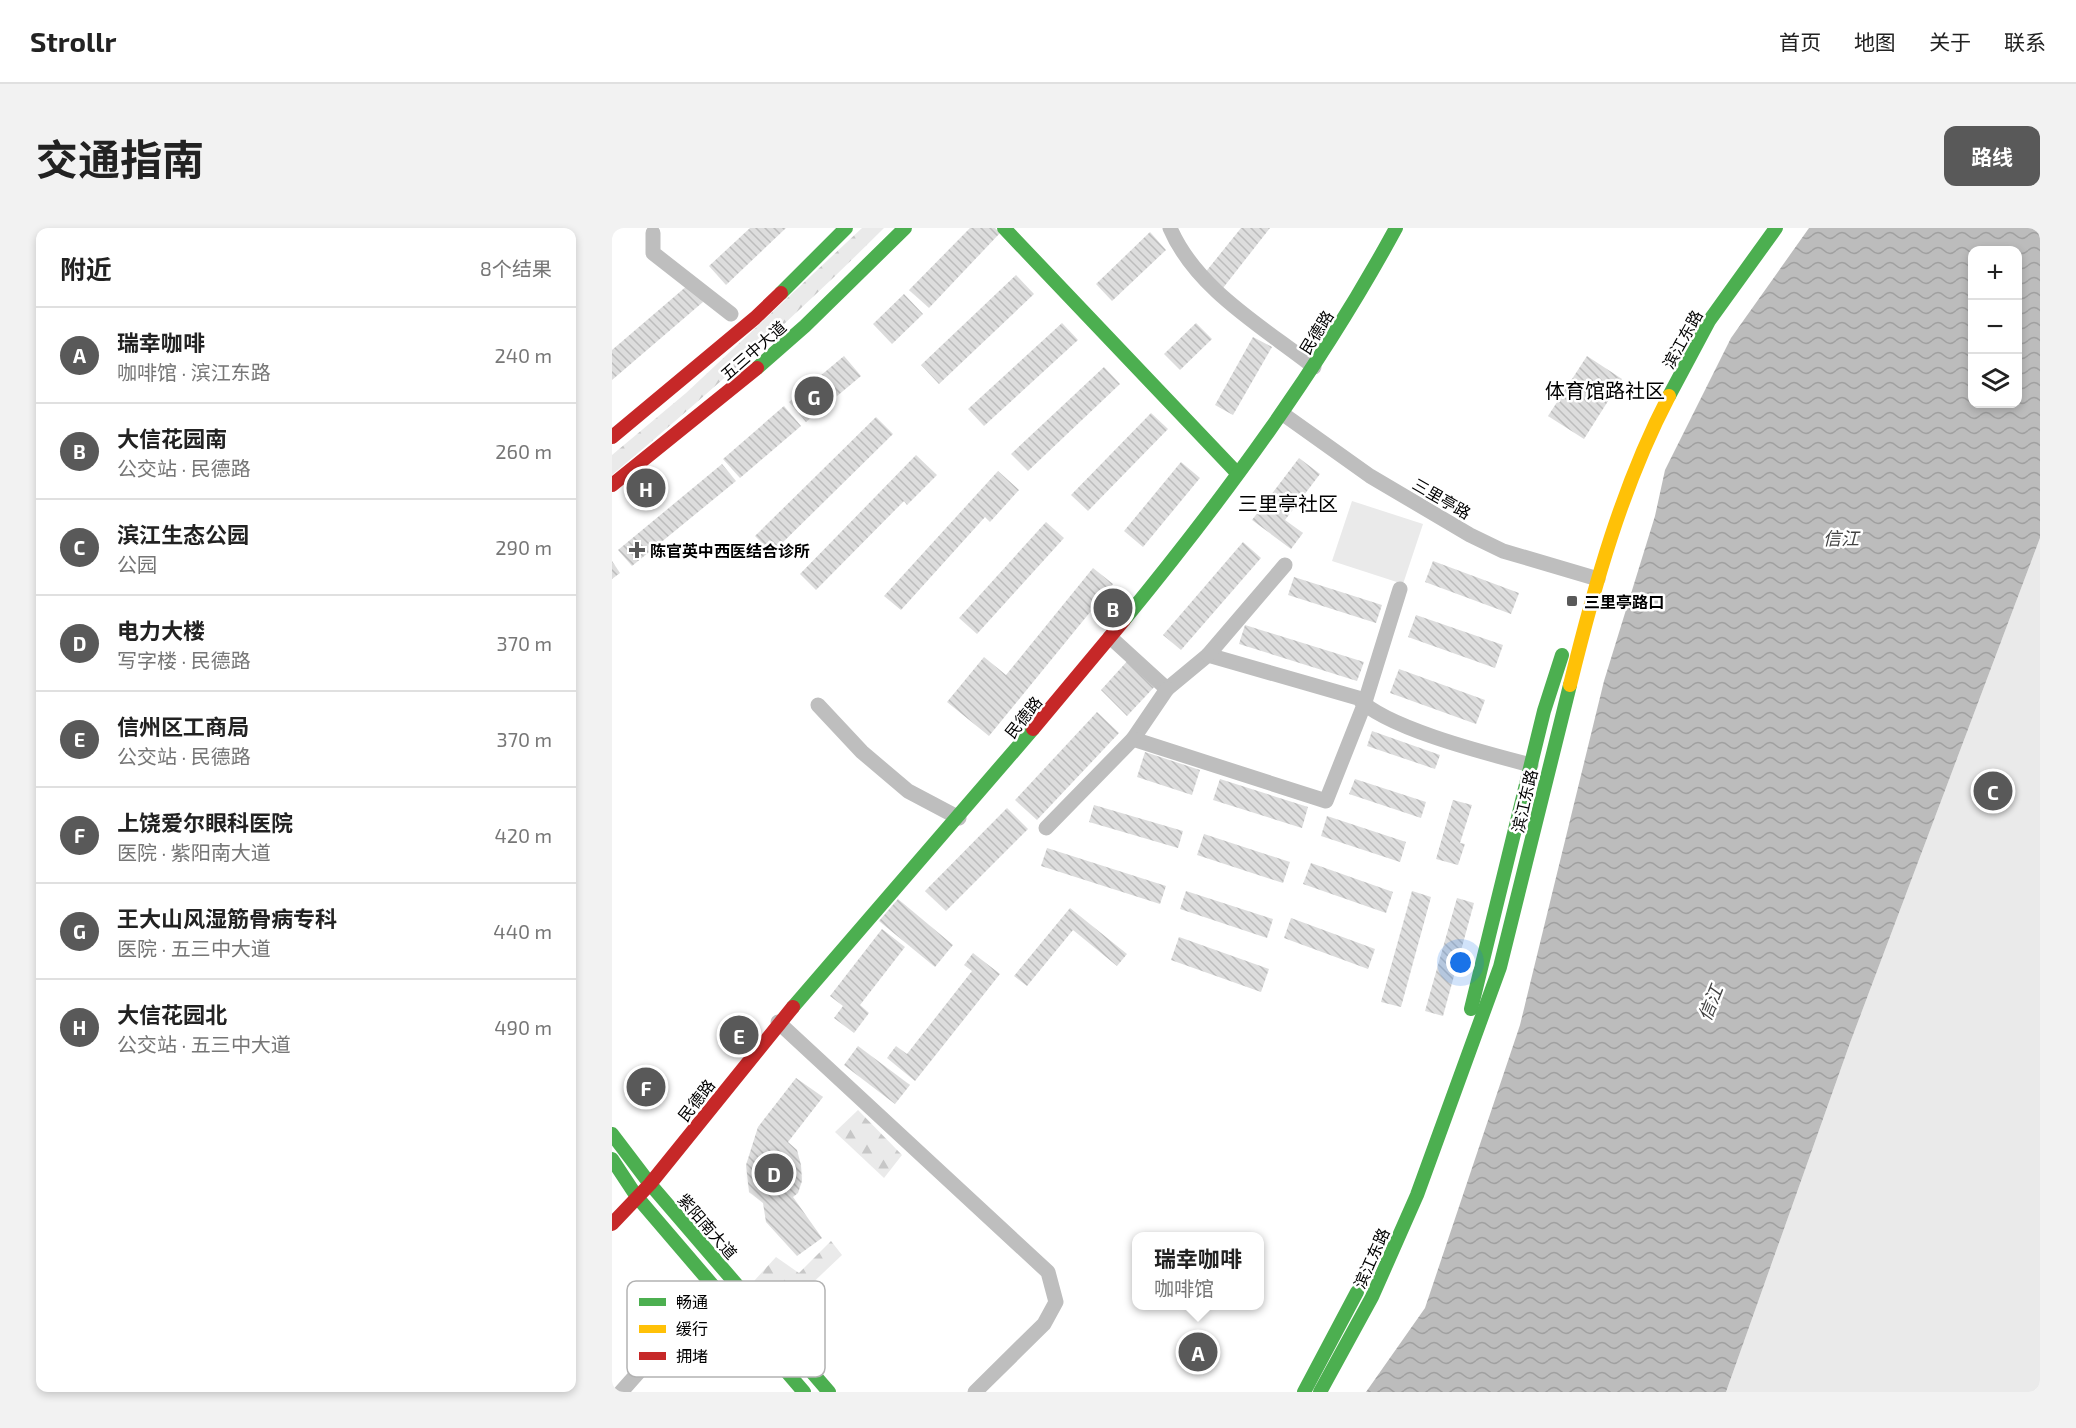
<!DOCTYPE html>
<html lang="zh">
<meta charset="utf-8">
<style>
body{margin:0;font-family:"Exo 2","Noto Sans SC",sans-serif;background:#f2f2f2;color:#222}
.controls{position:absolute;right:18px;top:18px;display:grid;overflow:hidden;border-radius:12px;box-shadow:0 3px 9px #0003}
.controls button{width:54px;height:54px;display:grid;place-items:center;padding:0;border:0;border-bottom:2px solid #e0e0e0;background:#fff;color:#222;font:30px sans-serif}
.you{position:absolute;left:849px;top:735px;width:21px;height:21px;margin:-15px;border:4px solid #fff;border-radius:50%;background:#1a73e8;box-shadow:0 0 0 9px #1a73e833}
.badge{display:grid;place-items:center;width:39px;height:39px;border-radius:50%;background:#595959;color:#fff;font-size:20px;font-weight:700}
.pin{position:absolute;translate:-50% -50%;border:3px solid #fff;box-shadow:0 2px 6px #0006}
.popup{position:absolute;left:520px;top:1004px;width:132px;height:78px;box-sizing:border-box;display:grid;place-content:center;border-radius:12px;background:#fff;filter:drop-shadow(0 2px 4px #0005);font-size:20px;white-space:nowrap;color:#767676}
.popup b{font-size:22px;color:#222}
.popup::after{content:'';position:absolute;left:50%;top:100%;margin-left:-12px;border:12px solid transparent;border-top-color:#fff}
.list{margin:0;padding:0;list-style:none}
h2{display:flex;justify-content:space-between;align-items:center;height:78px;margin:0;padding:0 24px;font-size:26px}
h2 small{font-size:20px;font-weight:400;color:#767676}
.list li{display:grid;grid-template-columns:39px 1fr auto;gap:18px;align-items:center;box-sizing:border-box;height:96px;padding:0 24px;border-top:2px solid #e0e0e0}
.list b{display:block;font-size:22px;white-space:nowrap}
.list p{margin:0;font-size:20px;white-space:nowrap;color:#767676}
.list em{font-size:20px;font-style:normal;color:#767676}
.icon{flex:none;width:33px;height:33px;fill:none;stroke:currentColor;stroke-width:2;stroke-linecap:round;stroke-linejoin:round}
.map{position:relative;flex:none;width:1428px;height:1164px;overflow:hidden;border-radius:12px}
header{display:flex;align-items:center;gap:36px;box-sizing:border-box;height:84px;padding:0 30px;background:#fff;border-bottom:2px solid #e0e0e0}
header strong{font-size:28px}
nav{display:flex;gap:33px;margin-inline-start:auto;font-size:21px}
.intro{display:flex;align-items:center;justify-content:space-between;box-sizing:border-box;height:144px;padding:0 36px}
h1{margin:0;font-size:42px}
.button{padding:15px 27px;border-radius:12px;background:#595959;color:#fff;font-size:21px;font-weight:700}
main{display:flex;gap:36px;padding:0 36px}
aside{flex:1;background:#fff;border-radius:12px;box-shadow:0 3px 9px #0003}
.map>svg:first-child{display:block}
</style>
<header>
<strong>Strollr</strong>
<nav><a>首页</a><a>地图</a><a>关于</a><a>联系</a></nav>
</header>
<div class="intro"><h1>交通指南</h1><a class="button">路线</a></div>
<main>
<aside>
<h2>附近<small>8个结果</small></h2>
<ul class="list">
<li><span class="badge">A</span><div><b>瑞幸咖啡</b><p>咖啡馆 · 滨江东路</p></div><em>240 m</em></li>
<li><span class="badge">B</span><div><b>大信花园南</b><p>公交站 · 民德路</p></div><em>260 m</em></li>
<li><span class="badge">C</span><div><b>滨江生态公园</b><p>公园</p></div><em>290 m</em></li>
<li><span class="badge">D</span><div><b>电力大楼</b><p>写字楼 · 民德路</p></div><em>370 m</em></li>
<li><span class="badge">E</span><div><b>信州区工商局</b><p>公交站 · 民德路</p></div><em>370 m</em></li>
<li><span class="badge">F</span><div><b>上饶爱尔眼科医院</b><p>医院 · 紫阳南大道</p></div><em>420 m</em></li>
<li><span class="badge">G</span><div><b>王大山风湿筋骨病专科</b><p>医院 · 五三中大道</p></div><em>440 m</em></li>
<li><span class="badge">H</span><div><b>大信花园北</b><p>公交站 · 五三中大道</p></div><em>490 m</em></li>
</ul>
</aside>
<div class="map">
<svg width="1428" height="1164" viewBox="0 0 1428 1164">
<defs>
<pattern id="forest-firs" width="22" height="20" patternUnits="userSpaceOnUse" patternTransform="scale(1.5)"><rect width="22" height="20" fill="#eaeaea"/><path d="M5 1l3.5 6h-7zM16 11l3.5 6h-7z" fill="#c7c7c7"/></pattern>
<pattern id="water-waves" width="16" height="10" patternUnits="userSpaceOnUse" patternTransform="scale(1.5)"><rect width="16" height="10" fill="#bcbcbc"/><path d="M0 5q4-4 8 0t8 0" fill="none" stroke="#a0a0a0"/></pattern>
<pattern id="building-back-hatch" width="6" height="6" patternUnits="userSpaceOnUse" patternTransform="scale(1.5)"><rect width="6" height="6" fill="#ddd"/><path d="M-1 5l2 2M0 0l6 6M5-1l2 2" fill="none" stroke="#bcbcbc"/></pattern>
</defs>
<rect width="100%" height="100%" fill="#fff"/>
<!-- green -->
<g fill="#eaeaea">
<polygon points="740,273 811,296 791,356 720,333"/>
<polygon points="1428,310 1428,1164 1114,1164 1238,815"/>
</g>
<!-- forest -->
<g fill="url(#forest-firs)">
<path d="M250 0H272C185 87 94 168 0 247V227L74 165Z"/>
<polygon points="246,882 290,927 272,950 223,904"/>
<polygon points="219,1013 230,1027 172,1082 142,1053 164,1029 187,1045"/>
</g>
<!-- water -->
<path fill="url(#water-waves)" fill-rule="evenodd" d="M1197 0H1428V310L1238 815 1114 1164H754L813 1080 908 797 992 453 1043 288 1053 242 1119 110ZM1360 22H1406V176H1360Z"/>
<!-- building -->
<g fill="url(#building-back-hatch)">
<polygon points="138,0 174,0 114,57 97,38"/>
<polygon points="358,0 383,0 388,5 317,80 297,62"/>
<polygon points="629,0 658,0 611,60 592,46"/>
<polygon points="538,4 554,22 500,73 484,56"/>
<polygon points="404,47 422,66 327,156 309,137"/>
<polygon points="76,57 91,74 0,152 0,122"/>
<polygon points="292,66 311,86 280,116 261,96"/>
<polygon points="450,95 466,112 372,198 356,181"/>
<polygon points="584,95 600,111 568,142 552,126"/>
<polygon points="641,109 660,119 621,187 603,177"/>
<polygon points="232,128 249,148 194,194 177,174"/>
<polygon points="975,128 1010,151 972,211 936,188"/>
<polygon points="492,139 508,156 416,243 399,226"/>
<polygon points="172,178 189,198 128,250 111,231"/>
<polygon points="539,185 556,201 476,283 459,267"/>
<polygon points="264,189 281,206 160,325 143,308"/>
<polygon points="304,227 325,247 295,277 292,273 204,362 188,346"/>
<polygon points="687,230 708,246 673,292 691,305 679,321 640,292"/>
<polygon points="569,234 588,250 531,319 512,303"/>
<polygon points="110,236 124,253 20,338 6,322"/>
<polygon points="386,243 407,262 378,294 373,289 289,382 272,368"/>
<polygon points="434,294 452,310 365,406 347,390"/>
<polygon points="631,314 649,330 569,422 551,407"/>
<polygon points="0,333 8,345 0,351"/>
<polygon points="821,333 907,365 899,386 813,354"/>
<polygon points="481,340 501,356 377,508 335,474 372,429 394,447"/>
<polygon points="682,349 770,377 764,395 676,367"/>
<polygon points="804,387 891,417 883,440 796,409"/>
<polygon points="633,397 752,434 745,453 627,416"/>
<polygon points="518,430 546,455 515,488 489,462"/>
<polygon points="787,441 873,472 864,496 778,465"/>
<polygon points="485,484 507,505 425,592 403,572"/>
<polygon points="760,503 828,527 823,541 755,518"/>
<polygon points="533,524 588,542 580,567 525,549"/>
<polygon points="608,551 696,579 690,600 601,572"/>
<polygon points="743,551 814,574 809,590 737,566"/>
<polygon points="841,572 860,577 848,615 853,616 846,637 824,631"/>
<polygon points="482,577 571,603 566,620 477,594"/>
<polygon points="395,580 416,601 334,683 313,663"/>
<polygon points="715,588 794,614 788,634 709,608"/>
<polygon points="592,606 678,634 671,655 585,627"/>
<polygon points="435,620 554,658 548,676 429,638"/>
<polygon points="699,635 781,664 774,685 691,656"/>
<polygon points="574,663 661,691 655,710 568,681"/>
<polygon points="800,663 819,669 789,779 769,774"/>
<polygon points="845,670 862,675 831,788 813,783"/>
<polygon points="286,671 341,717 323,739 267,693"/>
<polygon points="458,680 515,726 505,738 461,702 415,758 402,748"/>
<polygon points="679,690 763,721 756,741 672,710"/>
<polygon points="270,701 293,719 248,777 257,785 242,805 222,790 231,778 218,768"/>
<polygon points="567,709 657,741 649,764 559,732"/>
<polygon points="361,725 388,746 303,853 275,830 284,818 295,826 360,743 352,737"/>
<polygon points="246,818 298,857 283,876 232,837"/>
<polygon points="184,850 211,869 176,914 185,922 189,937 190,953 186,965 181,969 210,1010 185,1028 154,994 151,975 137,964 134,937 146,899"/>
</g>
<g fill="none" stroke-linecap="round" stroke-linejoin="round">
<!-- street -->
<g stroke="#bebebe" stroke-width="15">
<path d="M558 0C584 61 651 99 702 139"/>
<polyline points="41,5 41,25 119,86"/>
<polyline points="671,186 758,248 858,307 891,323 986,351"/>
<path d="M498 409 555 461 596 427 746 470C773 500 877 526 919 537"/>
<polyline points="596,427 673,337"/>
<polyline points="555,461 521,511 714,573 752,477 788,361"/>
<polyline points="206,477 250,524 296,563 347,590"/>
<polyline points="434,600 521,511"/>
<polyline points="166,794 436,1044 444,1074 432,1096 363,1164"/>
<polyline points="9,1164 102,1059"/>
</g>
<!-- fast -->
<g stroke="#4caf50" stroke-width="14">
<polyline points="392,0 625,245"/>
<polyline points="169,65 234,0"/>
<polyline points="145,140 193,98 293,0"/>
<polyline points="1057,168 1097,93 1164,0"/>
<path d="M512 392C613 269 708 140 784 0"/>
<polyline points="181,779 421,501"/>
<polyline points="859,781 932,483 950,427"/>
<polyline points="0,906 38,956 217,1164"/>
<polyline points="0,931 25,969 192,1164"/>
<polyline points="692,1164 745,1064"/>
<polyline points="708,1164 760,1069 805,967 888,739 958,457"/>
</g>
<!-- slow -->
<path stroke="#ffc107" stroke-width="14" d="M958 457C982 359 1010 258 1057 168"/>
<!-- jam -->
<g stroke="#c62828" stroke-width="14">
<polyline points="0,209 143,90 169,65"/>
<polyline points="0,257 145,140"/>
<polyline points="421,501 512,392"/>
<polyline points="0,996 38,956 181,779"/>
</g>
</g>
<!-- markers -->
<g fill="#595959" stroke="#fff" stroke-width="2">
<path d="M22 313h6v6h6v6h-6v6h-6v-6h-6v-6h6z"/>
<rect x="954" y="367" width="12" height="12" rx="3"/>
</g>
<g text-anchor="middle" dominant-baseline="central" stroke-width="5" stroke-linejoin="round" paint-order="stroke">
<!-- street labels -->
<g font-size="16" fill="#000" stroke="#fff">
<text transform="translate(704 104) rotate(-58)">民德路</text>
<text transform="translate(1070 111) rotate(-61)">滨江东路</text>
<text transform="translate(141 122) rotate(-41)">五三中大道</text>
<text transform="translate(830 270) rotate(30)">三里亭路</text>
<text transform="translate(411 489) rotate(-51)">民德路</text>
<text transform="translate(912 573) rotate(-77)">滨江东路</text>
<text transform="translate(84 872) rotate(-52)">民德路</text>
<text transform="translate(96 998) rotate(49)">紫阳南大道</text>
<text transform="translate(759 1030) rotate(-66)">滨江东路</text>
</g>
<!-- poi labels -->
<g font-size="16" font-weight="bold" fill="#000" stroke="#fff" text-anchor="start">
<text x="38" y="322">陈官英中西医结合诊所</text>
<text x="972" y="373">三里亭路口</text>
</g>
<!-- water labels -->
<g font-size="18" font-style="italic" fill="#414141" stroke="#fff">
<text x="1229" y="310">信江</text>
<text transform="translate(1098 775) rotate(-68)">信江</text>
</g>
<!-- quarter labels -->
<g font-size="20" fill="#000" stroke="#fff">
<text x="993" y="162">体育馆路社区</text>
<text x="676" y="275">三里亭社区</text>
</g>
</g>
<!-- legend -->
<rect x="15" y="1053" width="198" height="96" rx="9" fill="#fff" stroke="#b2b2b2" stroke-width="1.5"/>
<rect x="27" y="1070" width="27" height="8" fill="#4caf50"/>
<rect x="27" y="1097" width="27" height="8" fill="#ffc107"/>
<rect x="27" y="1124" width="27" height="8" fill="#c62828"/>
<g font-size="16" fill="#000">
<text x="64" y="1080">畅通</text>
<text x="64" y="1107">缓行</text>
<text x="64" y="1134">拥堵</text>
</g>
</svg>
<div class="controls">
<button>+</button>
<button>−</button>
<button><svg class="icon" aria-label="layers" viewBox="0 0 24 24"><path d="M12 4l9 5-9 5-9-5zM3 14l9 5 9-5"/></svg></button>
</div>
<div class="you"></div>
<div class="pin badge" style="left:586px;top:1124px">A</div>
<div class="popup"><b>瑞幸咖啡</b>咖啡馆</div>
<div class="pin badge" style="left:501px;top:380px">B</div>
<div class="pin badge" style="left:1381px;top:563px">C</div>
<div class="pin badge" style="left:162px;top:945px">D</div>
<div class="pin badge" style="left:127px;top:807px">E</div>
<div class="pin badge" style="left:34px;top:859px">F</div>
<div class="pin badge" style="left:202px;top:168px">G</div>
<div class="pin badge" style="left:34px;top:260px">H</div>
</div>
</main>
